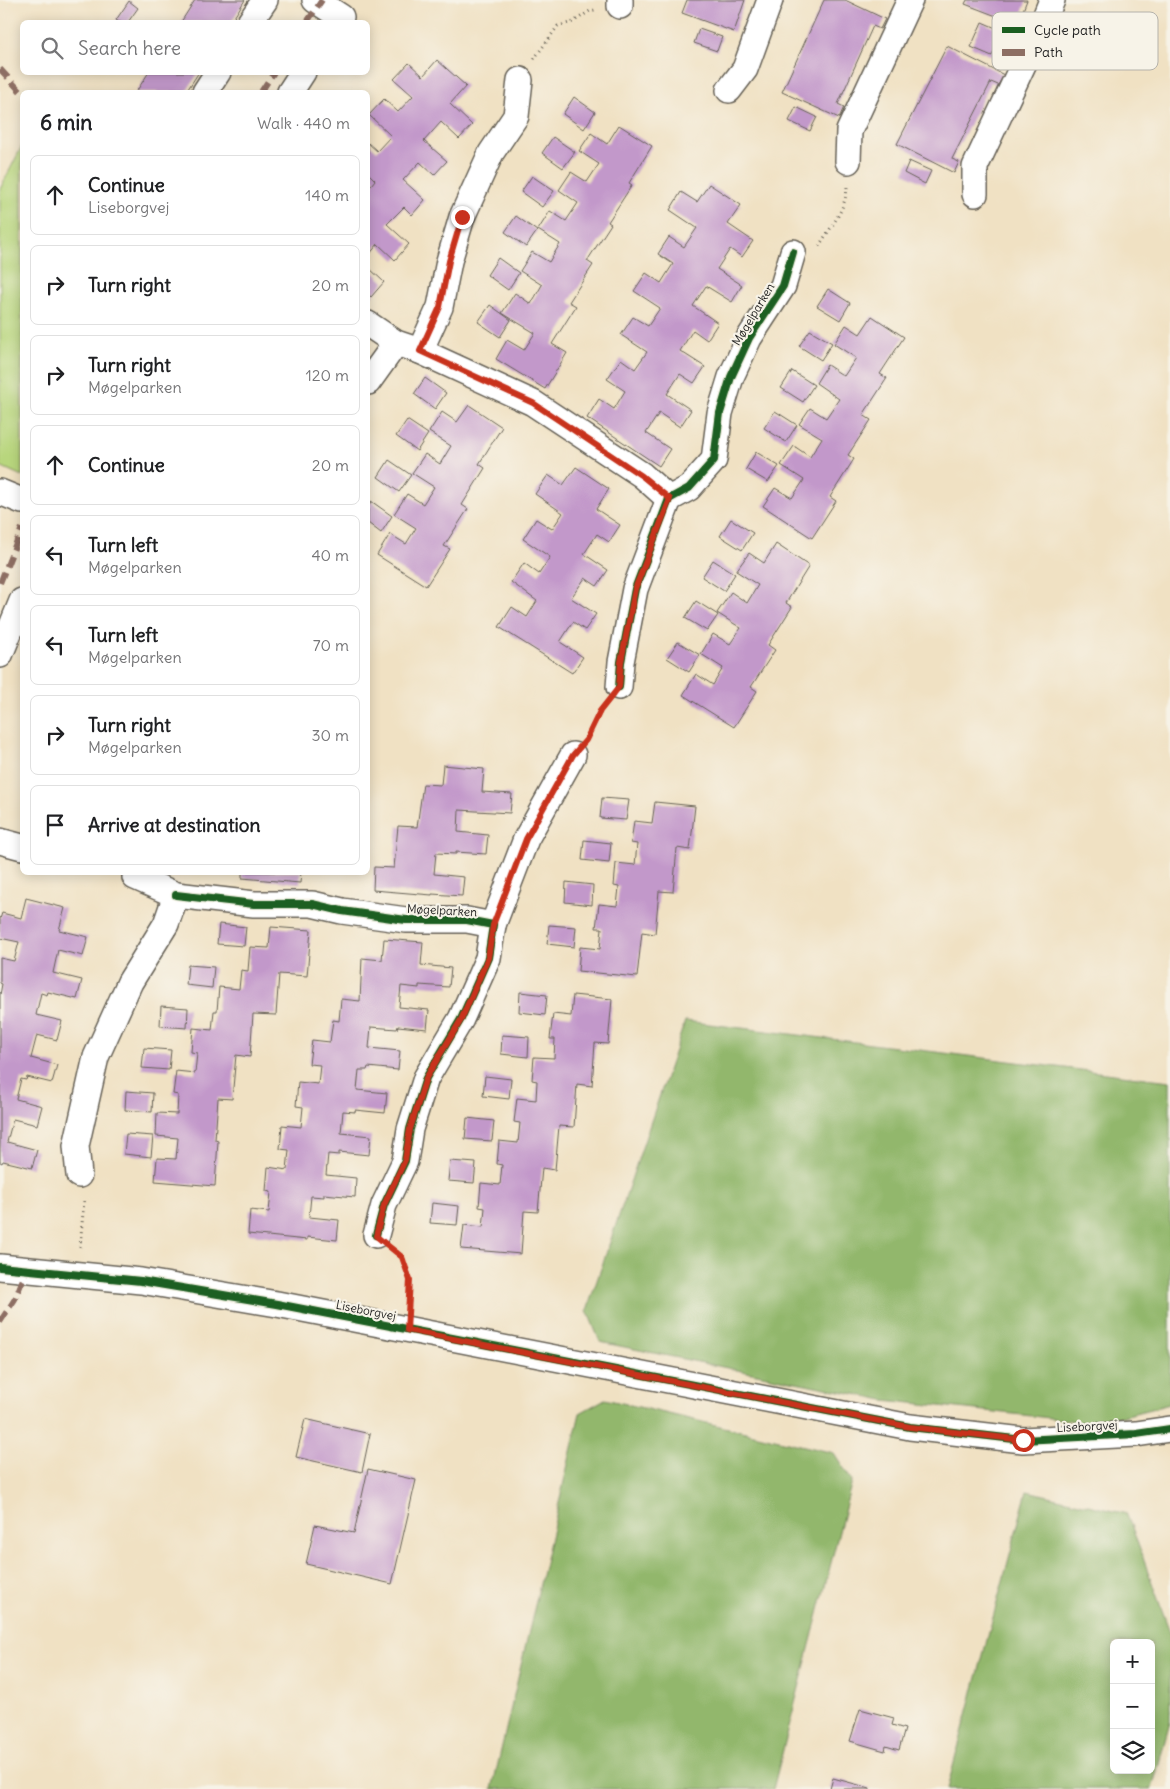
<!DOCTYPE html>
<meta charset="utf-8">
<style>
body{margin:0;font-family:Delius,sans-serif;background:#f6f6f6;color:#202124}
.controls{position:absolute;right:15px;bottom:15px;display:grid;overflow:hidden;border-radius:8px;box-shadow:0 2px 12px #0003}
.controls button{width:45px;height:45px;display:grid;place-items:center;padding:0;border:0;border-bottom:1px solid #e0e0e0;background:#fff;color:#202124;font:25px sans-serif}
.stop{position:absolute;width:15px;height:15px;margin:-11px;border:4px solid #c8321e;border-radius:50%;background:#fff}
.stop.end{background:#c8321e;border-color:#fff;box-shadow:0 1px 5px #0008}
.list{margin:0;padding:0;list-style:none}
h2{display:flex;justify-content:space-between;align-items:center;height:65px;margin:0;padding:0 20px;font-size:21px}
h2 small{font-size:16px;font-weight:400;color:#757577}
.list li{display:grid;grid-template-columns:32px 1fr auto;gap:15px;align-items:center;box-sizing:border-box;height:80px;margin:0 10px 10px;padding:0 10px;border:1px solid #e0e0e0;border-radius:8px}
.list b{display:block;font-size:19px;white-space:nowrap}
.list p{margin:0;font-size:16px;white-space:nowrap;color:#757577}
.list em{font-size:16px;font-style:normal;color:#757577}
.icon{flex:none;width:28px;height:28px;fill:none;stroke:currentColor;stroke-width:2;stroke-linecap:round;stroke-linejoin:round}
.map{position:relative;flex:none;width:1170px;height:1789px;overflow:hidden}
.search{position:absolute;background:#fff;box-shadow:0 2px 12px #0003;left:20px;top:20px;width:350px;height:55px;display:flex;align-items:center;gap:12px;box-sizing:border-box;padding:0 18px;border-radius:8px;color:#757577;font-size:19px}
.panel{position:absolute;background:#fff;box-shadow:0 2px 12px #0003;left:20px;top:90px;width:350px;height:785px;border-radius:8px}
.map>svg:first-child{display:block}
</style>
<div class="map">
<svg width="1170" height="1789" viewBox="0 0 1170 1789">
<rect width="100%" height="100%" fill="#f7f3e8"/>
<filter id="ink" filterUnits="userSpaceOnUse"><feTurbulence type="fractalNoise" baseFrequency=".02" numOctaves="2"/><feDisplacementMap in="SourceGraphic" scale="10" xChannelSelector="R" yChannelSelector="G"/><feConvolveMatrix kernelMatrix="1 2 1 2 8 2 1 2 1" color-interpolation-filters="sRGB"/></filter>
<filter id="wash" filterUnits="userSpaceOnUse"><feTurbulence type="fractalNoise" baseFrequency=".0096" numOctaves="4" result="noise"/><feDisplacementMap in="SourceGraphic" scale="20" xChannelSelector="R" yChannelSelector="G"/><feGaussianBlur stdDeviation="1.12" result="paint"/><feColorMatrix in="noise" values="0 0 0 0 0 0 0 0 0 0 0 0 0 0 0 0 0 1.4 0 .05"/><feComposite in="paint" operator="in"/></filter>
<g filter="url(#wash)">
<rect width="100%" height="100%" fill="#f0e1c3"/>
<!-- green -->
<polygon fill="#b8d67d" stroke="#6a794c" points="22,146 22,476 0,466 0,189"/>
<!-- forest -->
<g fill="#92b76c" stroke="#576a44" fill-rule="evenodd">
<polygon points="685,1021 1170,1081 1170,1404 1096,1423 884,1400 600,1342 587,1310"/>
<polygon points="605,1399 834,1453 852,1481 773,1789 492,1789 580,1413"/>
<path d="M1027 1491 1127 1514 1170 1632V1722L1152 1789H947ZM1114 1643H1151V1770H1114Z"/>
</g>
<g id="blocks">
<!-- building -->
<g fill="#c298ca">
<polygon points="195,0 245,0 231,22 181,22"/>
<polygon points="687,0 745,0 734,32 682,13"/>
<polygon points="824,0 845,0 885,19 880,29 873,26 838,104 844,107 839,118 782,92"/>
<polygon points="967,0 1027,0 1022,13 1029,16 1025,27 965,4"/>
<polygon points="129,1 138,8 128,22 119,22 116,20"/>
<polygon points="982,22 1003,31 992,56 971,47"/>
<polygon points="699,29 722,37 717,51 694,43"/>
<polygon points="947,46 1004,75 998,85 991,82 952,159 959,162 954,173 897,144"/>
<polygon points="437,60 466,86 450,104 472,125 459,139 441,122 424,141 447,161 434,175 420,162 403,180 425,200 412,215 404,207 387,224 409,244 395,260 378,244 368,256 368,189 375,180 368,173 368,143 377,151 391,136 369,115 384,99 398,112 413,96 394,79 409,63 423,76"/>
<polygon points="149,72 199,72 186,92 136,92"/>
<polygon points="574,97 595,112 584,129 563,114"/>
<polygon points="796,107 817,117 810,131 789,121"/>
<polygon points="619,125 652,146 629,183 632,185 608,222 611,224 587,261 593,265 569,302 576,306 552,344 567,353 545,389 496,359 507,340 524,350 535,333 502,313 515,293 531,304 542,285 520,271 532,252 549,262 560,244 538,230 550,211 566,221 578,203 559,190 571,172 587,182 599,164 579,151 591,133 607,144"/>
<polygon points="553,137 575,152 563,168 542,153"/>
<polygon points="909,161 931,171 925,184 904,173"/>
<polygon points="532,176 554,191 542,207 521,192"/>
<polygon points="709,184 741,205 728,224 753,241 742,257 730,249 717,269 742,285 732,302 706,286 693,306 718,323 707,340 693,330 680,351 705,367 694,383 680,374 667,394 691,410 680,427 659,413 646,433 670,449 659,466 587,418 599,399 614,409 625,391 607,379 621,359 635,369 647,352 621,335 633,317 648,326 660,308 634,291 646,273 661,283 673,264 658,254 669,237 684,247 697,228 670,210 681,192 697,202"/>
<polygon points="516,216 537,231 526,247 505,232"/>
<polygon points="498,258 519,273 508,290 487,275"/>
<polygon points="368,267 384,282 371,297 368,294"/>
<polygon points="828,289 850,303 840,320 817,306"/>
<polygon points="490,305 511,320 500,337 478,322"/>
<polygon points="872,316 904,337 880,374 887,378 863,415 871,420 848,455 854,459 830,497 836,501 812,538 763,506 775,488 792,498 804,480 781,465 794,446 810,457 822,438 799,424 810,408 826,418 839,399 816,383 827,365 844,376 856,358 834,344 846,325 860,334"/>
<polygon points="810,330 832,343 821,360 799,346"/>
<polygon points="792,371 814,385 803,402 781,388"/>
<polygon points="425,378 446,393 435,409 414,394"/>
<polygon points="469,405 502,427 479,464 485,468 462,505 468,509 444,546 450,549 426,586 377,555 390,534 406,544 416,528 394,514 407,494 423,504 434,487 412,473 425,454 440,464 451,446 429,432 442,412 457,422"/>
<polygon points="775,411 797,425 786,442 764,428"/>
<polygon points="407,420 428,434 417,451 396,436"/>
<polygon points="756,452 779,466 768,482 746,469"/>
<polygon points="389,460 411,475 399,492 378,477"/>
<polygon points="576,467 609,489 596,509 620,525 609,542 597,534 584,554 608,570 597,586 585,578 571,598 596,614 585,630 573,622 560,642 583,657 572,673 499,627 512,607 527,617 537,601 511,582 524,563 539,574 550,557 523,539 536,519 552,529 563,513 535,494 548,475 563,485"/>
<polygon points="371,501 392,516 381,533 368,523 368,507"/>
<polygon points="731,519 753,533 742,550 720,536"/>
<polygon points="776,544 809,566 786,603 792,607 768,645 775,650 751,687 757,691 734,727 683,695 696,674 713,685 723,668 701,654 713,634 730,644 741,628 717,613 731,592 747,603 758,585 736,571 749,553 764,563"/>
<polygon points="713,560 735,574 724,591 702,577"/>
<polygon points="696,601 718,615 707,631 685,618"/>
<polygon points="678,642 700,655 689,672 667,658"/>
<polygon points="443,765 484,769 482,792 512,794 510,813 459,810 458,832 488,835 486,854 456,852 456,854 436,853 434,874 464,877 462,896 432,894 432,895 373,890 374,867 394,868 398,826 417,827 423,784 441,785"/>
<polygon points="602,798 629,800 626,820 600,818"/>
<polygon points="655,802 695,806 690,850 677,848 673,892 659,891 655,934 642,932 637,977 578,971 580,947 600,949 602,928 596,928 599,904 617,906 619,887 614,886 616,863 635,865 637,844 631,843 634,821 652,823"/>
<polygon points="584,840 611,843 609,863 582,860"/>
<polygon points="242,872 301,872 300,883 242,878"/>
<polygon points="566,882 593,885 592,905 565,902"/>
<polygon points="26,898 65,908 59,930 88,937 83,956 58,950 53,973 82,980 77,999 48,992 47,995 41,993 36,1015 62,1021 57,1040 37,1035 31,1058 57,1065 52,1083 27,1077 26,1080 21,1079 16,1099 42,1106 37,1125 13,1119 7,1142 37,1150 32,1168 3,1161 2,1163 0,1162 0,995 2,984 0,983 0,958 14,961 19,942 0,938 0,919 2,913 21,918"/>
<polygon points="219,924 246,927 244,946 217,944"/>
<polygon points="549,925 576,927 574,947 547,944"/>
<polygon points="271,927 311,930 307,976 279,974 276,1015 253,1014 250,1057 236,1055 232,1099 218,1098 215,1140 218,1141 215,1186 155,1181 157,1158 176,1159 178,1138 156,1136 157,1113 177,1114 178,1095 173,1094 176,1071 195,1073 197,1053 191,1052 193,1028 212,1030 214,1011 217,1011 219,987 239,989 241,970 248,971 250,947 269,948"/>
<polygon points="384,939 423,942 421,965 451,968 449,987 419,985 419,988 401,986 399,1007 429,1010 427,1029 398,1026 397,1029 371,1027 369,1048 400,1051 398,1070 368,1067 367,1070 359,1070 357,1090 387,1093 385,1113 355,1110 355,1112 343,1111 341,1133 371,1136 369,1155 339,1152 339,1155 328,1154 326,1175 356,1178 355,1197 324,1194 324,1197 311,1196 309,1217 339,1220 337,1240 307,1237 307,1240 248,1234 250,1210 269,1212 271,1192 266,1191 268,1167 287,1170 289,1150 280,1149 282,1125 301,1127 303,1107 296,1106 298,1082 318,1084 320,1065 309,1064 312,1040 330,1042 333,1020 339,1021 341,999 360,1001 362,958 382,960"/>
<polygon points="188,965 214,967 212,988 186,985"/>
<polygon points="520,992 547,995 545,1015 519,1012"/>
<polygon points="573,995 612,999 608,1044 595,1043 592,1086 577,1084 574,1127 559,1126 555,1170 542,1168 538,1212 524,1211 521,1254 461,1249 464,1225 483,1227 485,1208 479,1207 481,1183 500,1185 502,1165 497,1164 499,1141 518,1143 520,1123 514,1122 517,1098 536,1100 537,1081 532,1080 534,1057 554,1058 555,1039 550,1039 553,1014 571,1016"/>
<polygon points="161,1006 188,1008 187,1028 160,1026"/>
<polygon points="502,1035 529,1037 528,1057 501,1054"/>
<polygon points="144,1048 171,1050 169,1070 142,1068"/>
<polygon points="485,1076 511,1079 509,1099 483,1096"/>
<polygon points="126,1091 153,1093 152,1112 125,1110"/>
<polygon points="467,1118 494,1121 492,1141 465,1139"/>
<polygon points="126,1134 153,1136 151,1157 124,1154"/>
<polygon points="450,1161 476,1163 474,1183 448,1181"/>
<polygon points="432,1203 459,1206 457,1225 430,1223"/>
<polygon points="305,1419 370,1434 362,1472 296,1457"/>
<polygon points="368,1469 416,1480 392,1584 306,1564 315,1525 354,1533"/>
<polygon points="860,1709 894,1718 892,1725 905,1729 899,1750 886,1746 885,1751 850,1741"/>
<polygon points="833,1778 870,1788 870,1789 830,1789"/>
</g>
</g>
</g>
<g filter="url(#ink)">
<use href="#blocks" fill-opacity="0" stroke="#666156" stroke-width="1"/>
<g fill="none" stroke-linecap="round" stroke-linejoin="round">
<!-- street casing -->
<g stroke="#666156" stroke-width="28">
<g id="street">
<polyline points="315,0 341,17"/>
<polyline points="620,6 620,0"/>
<polyline points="250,22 265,0"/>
<polyline points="729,90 745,69 770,0"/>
<polyline points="205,92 218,72"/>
<polyline points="290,92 303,72"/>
<polyline points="848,161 849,131 910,0"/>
<polyline points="975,194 975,167 1044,20 1052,0"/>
<polyline points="368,324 396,343 420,351 440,307 449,261 462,217 491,153 516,116 520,80"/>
<polyline points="420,351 533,403 642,475 669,499"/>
<polyline points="368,382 396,343"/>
<polyline points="0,492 22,501"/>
<polyline points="0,655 22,601"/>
<polyline points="619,687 621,662 635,589 669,499 689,488 714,460 720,413 731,377 749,338 783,286 793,252"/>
<polyline points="0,841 22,847"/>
<polyline points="176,895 254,904 312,904 342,911 406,920 467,920 493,925 488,958 461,1019 426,1078 410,1129 405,1161 384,1205 376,1235"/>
<polyline points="493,925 526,839 573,755"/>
<polyline points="79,1175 76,1146 96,1057 130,982 166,924 176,895 135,877"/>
<polyline points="0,1267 141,1281 277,1304 910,1427 1023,1440 1136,1434 1170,1429"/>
</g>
</g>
<!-- path -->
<g stroke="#666156" stroke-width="3" stroke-dasharray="1 4" stroke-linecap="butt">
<polyline points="534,59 558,26 573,22 590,11 595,10"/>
<path d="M819 246C830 228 847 208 847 186"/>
<polyline points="588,735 603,707"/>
<polyline points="80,1247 84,1201"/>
<path d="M396 1252C411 1265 410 1284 409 1302"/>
</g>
<!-- street -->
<use href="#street" stroke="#fff" stroke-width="25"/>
<!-- quiet -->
<g stroke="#8d6e63" stroke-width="6" stroke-dasharray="12 6" stroke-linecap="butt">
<polyline points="307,22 322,0"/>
<polyline points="0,69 22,93"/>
<polyline points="261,92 274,72"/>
<polyline points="0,583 22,528"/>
<polyline points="0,1322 15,1299 27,1269"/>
</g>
<!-- cycleway casing -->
<g stroke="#f7f3e8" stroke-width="11">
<g id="cycleway">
<polyline points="619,687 621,662 635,589 669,499 689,488 714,460 720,413 731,377 749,338 783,286 793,252"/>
<polyline points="176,895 254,904 312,904 342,911 406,920 467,920 493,925 488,958 461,1019 426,1078 410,1129 405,1161 384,1205 376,1235"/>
<polyline points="0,1267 141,1281 277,1304 910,1427 1023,1440 1136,1434 1170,1429"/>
</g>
</g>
<!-- cycleway -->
<use href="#cycleway" stroke="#1b5e20" stroke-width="8"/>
</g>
</g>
<g fill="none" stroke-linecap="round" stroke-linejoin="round" filter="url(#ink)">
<!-- route -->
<polyline stroke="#c8321e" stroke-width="6" points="462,217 449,261 440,307 420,351 533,403 642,476 670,499 635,589 621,662 619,687 600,711 586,740 573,755 526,839 493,925 488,958 461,1020 426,1078 410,1129 405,1160 384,1205 376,1236 402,1257 410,1280 407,1330 910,1427 1023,1440"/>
</g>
<g text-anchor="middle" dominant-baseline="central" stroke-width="4.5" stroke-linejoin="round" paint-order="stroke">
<!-- street labels -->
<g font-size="12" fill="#1c1c1c" stroke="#f7f3e8">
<text transform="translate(753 314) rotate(-59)">Møgelparken</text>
<text transform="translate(442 910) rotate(3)">Møgelparken</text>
<text transform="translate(366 1310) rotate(11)">Liseborgvej</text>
<text transform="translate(1087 1426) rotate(-3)">Liseborgvej</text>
</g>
</g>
<!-- legend -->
<rect x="992" y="12" width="166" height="58" rx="8" fill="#f7f3e8" stroke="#b5b2ab" stroke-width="1"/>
<rect x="1002" y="27" width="23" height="6" fill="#1b5e20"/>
<rect x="1002" y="49" width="23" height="7" fill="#8d6e63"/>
<g font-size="14" fill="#1c1c1c">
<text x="1034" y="35">Cycle path</text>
<text x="1034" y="57">Path</text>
</g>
</svg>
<div class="controls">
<button>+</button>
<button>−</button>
<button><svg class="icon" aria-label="layers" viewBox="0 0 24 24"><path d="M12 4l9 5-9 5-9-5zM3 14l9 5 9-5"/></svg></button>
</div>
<div class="stop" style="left:1023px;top:1440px"></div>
<div class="stop end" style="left:462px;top:217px"></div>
<div class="search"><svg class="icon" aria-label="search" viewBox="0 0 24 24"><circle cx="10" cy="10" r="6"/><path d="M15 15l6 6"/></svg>Search here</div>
<section class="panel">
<h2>6 min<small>Walk · 440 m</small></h2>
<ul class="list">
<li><svg class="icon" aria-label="ahead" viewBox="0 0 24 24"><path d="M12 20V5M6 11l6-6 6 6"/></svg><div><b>Continue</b><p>Liseborgvej</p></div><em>140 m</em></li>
<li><svg class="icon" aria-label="right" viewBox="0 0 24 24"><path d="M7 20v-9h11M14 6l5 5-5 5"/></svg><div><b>Turn right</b></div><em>20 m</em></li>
<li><svg class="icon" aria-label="right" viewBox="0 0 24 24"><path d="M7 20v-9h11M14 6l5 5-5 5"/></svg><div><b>Turn right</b><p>Møgelparken</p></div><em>120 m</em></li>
<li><svg class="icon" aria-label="ahead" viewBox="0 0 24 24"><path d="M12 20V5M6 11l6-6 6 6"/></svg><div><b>Continue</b></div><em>20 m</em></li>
<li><svg class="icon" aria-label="left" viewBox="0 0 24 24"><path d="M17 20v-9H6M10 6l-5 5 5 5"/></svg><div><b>Turn left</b><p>Møgelparken</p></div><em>40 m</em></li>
<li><svg class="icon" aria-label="left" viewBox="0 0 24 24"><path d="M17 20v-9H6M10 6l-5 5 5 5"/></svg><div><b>Turn left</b><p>Møgelparken</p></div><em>70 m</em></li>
<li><svg class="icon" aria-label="right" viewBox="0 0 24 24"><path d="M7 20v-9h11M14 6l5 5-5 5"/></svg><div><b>Turn right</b><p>Møgelparken</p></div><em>30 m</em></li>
<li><svg class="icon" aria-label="arrive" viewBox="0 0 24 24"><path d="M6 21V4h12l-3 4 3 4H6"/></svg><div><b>Arrive at destination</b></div></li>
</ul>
</section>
</div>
